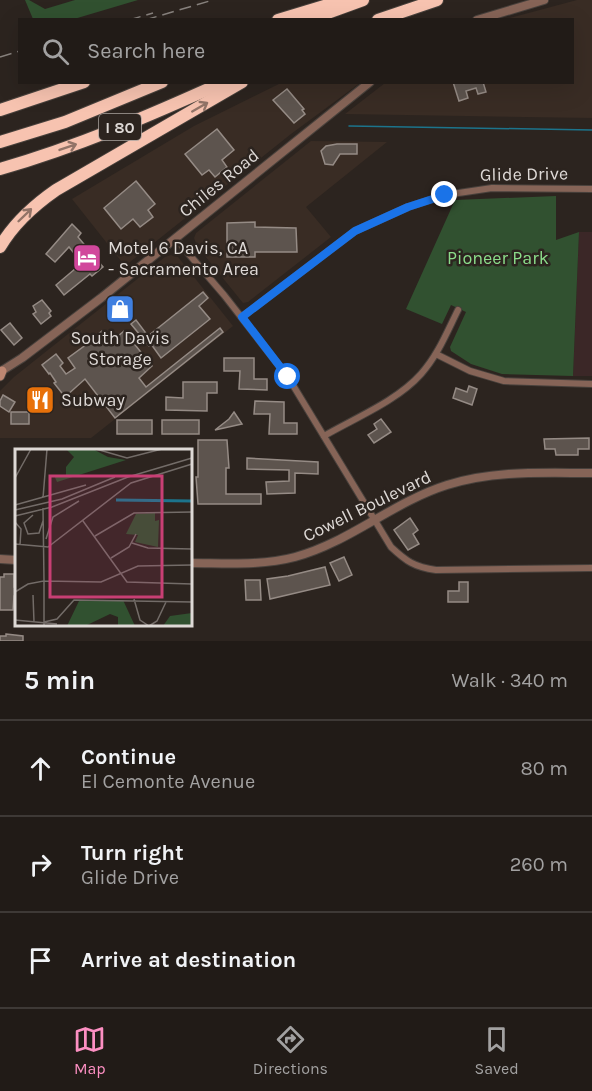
<!DOCTYPE html>
<meta charset="utf-8">
<style>
body{margin:0;font-family:Karla,sans-serif;background:#2d2824;color:#f1f3f6}
.stop{position:absolute;width:18px;height:18px;margin:-14px;border:4px solid #1a73e8;border-radius:50%;background:#fff}
.stop.end{background:#1a73e8;border-color:#fff;box-shadow:0 2px 6px #0008}
.list{margin:0;padding:0;list-style:none}
h2{display:flex;justify-content:space-between;align-items:center;height:78px;margin:0;padding:0 24px;font-size:26px}
h2 small{font-size:20px;font-weight:400;color:#a2a1a1}
.list li{display:grid;grid-template-columns:39px 1fr auto;gap:18px;align-items:center;box-sizing:border-box;height:96px;padding:0 24px;border-top:2px solid #3e3936}
.list b{display:block;font-size:22px;white-space:nowrap}
.list p{margin:0;font-size:20px;white-space:nowrap;color:#a2a1a1}
.list em{font-size:20px;font-style:normal;color:#a2a1a1}
.icon{flex:none;width:33px;height:33px;fill:none;stroke:currentColor;stroke-width:2;stroke-linecap:round;stroke-linejoin:round}
.map{position:relative;flex:none;width:592px;height:641px;overflow:hidden}
.search{position:absolute;background:#211b17;box-shadow:0 6px 24px #0002;left:18px;right:18px;top:18px;height:66px;display:flex;align-items:center;gap:15px;box-sizing:border-box;padding:0 21px;border-radius:0px;color:#a2a1a1;font-size:22px}
.sheet{height:366px;background:#211b17}
nav{display:flex;justify-content:space-around;align-items:center;box-sizing:border-box;height:84px;border-top:2px solid #3e3936;background:#211b17;font-size:16px;color:#a2a1a1}
nav a{display:grid;justify-items:center;gap:3px}
nav .on{color:#fc8fc2}
.map>svg:first-child{display:block}
</style>
<div class="map">
<svg width="592" height="641" viewBox="0 0 592 641">
<rect width="100%" height="100%" fill="#2c241f"/>
<!-- built -->
<g fill="#392c24">
<polygon points="577,0 592,0 592,118 345,114 385,83 572,82 572,20 506,19"/>
<polygon points="281,83 360,83 291,134 125,266 72,199 194,126"/>
<polygon points="311,141 387,142 306,207 331,237 248,302 243,303 197,246 194,238 196,233"/>
<polygon points="171,255 178,257 233,326 91,438 0,438 0,391 14,377 165,257"/>
</g>
<!-- education -->
<polygon fill="#3b2727" points="579,232 592,232 592,376 573,376"/>
<!-- green -->
<g fill="#315130">
<polygon points="25,0 29,0 45,9 75,0 138,0 74,19 33,19"/>
<polygon points="556,196 556,240 579,232 573,376 502,374 471,364 451,351 450,347 466,312 451,305 442,324 406,309 455,200"/>
</g>
<g fill="none" stroke-linecap="round" stroke-linejoin="round">
<!-- stream -->
<polyline stroke="#1c748c" stroke-width="1.5" points="349,126 592,130"/>
</g>
<!-- building -->
<g fill="#5d544e" stroke="#958b85" stroke-width="1.5">
<polygon points="453,82 483,82 486,92 478,94 476,88 466,91 468,98 459,101"/>
<polygon points="287,89 304,109 302,110 305,114 294,123 273,100"/>
<polygon points="217,129 234,150 222,160 227,167 215,177 209,170 202,175 185,154"/>
<polygon points="337,144 357,144 357,154 340,154 333,165 325,164 321,151 326,146"/>
<polygon points="136,181 155,204 148,210 153,217 140,227 133,219 121,229 104,208"/>
<polygon points="255,222 255,227 296,228 297,252 255,252 255,257 227,257 227,223"/>
<polygon points="72,224 81,233 78,237 103,267 92,276 90,274 64,295 56,285 82,263 69,247 55,262 46,254"/>
<polygon points="203,292 208,298 199,306 210,319 161,358 151,344 149,346 131,324 136,320 148,336"/>
<polygon points="42,300 51,311 49,313 51,316 41,324 33,314 36,312 33,306"/>
<polygon points="10,323 22,338 14,345 1,330"/>
<polygon points="220,328 223,332 115,418 85,379 65,397 54,383 56,382 50,373 49,374 42,365 56,354 63,363 60,366 66,374 75,368 68,358 98,336 97,335 102,331 111,342 124,331 152,366 139,378 146,387"/>
<polygon points="224,358 254,358 254,379 267,379 267,390 239,389 240,371 224,371"/>
<polygon points="183,382 217,382 217,393 207,393 207,411 166,410 166,397 183,398"/>
<polygon points="469,386 477,389 472,405 453,398 456,388 467,392"/>
<polygon points="45,393 51,401 39,410 33,403"/>
<polygon points="3,395 15,402 9,412 0,406 0,401"/>
<polygon points="255,401 284,402 284,423 297,423 297,434 269,434 270,414 254,414"/>
<rect x="11" y="412" width="18" height="12"/>
<polygon points="234,412 242,424 215,430 229,419"/>
<polygon points="381,419 391,432 374,443 368,435 377,429 374,424"/>
<rect x="117" y="420" width="35" height="14"/>
<rect x="162" y="420" width="37" height="14"/>
<polygon points="589,438 589,449 578,449 578,455 556,455 555,449 545,449 544,439"/>
<polygon points="198,440 227,440 229,468 226,468 226,494 261,494 261,504 198,504 196,477 198,477"/>
<polygon points="247,458 318,462 318,474 295,473 295,493 267,494 266,482 289,481 289,470 247,469"/>
<polygon points="410,518 418,530 413,534 419,544 408,550 394,530"/>
<polygon points="344,557 352,575 339,581 330,563"/>
<polygon points="325,567 330,585 270,599 267,579 288,576"/>
<polygon points="4,574 14,574 14,587 16,587 16,596 14,596 13,610 0,610 0,577 4,577"/>
<polygon points="245,580 260,580 261,600 246,600"/>
<polygon points="459,582 468,582 468,602 448,602 448,591 459,591"/>
<polygon points="6,634 23,636 23,641 0,641 0,636 6,636"/>
</g>
<g fill="none" stroke-linecap="round" stroke-linejoin="round">
<!-- minor casing -->
<g stroke="#48413c" stroke-width="8">
<g id="minor">
<path d="M175 238 224 295 288 377 391 547C406 561 414 567 436 570L592 568"/>
<polyline points="242,317 355,231 408,207 445,195 492,188 592,189"/>
<polyline points="436,354 470,371 504,381 592,384"/>
<path d="M324 436C355 418 397 401 421 374 438 355 447 332 458 310"/>
</g>
</g>
<!-- tertiary casing -->
<g stroke="#48413c" stroke-width="10">
<g id="tertiary">
<polyline points="477,20 544,0"/>
<polyline points="0,372 22,358 101,298 370,82"/>
<polyline points="0,559 16,560"/>
<path d="M190 563C225 563 261 566 295 557 350 542 393 502 447 485 494 470 543 473 592 473"/>
</g>
</g>
<!-- secondary casing -->
<g stroke="#48413c" stroke-width="11">
<polyline id="secondary" points="0,376 2,371"/>
</g>
<!-- motorway casing -->
<g stroke="#48413c" stroke-width="14">
<g id="motorway">
<polyline points="278,20 344,0"/>
<polyline points="308,20 363,0"/>
<polyline points="378,20 437,0"/>
<polyline points="0,110 84,82"/>
<polyline points="0,142 65,122 162,82"/>
<path d="M0 169C77 147 151 115 224 82"/>
<path d="M0 247C14 223 33 206 56 190L242 82"/>
</g>
</g>
<!-- minor -->
<use href="#minor" stroke="#866457" stroke-width="6"/>
<!-- tertiary -->
<use href="#tertiary" stroke="#866457" stroke-width="8"/>
<!-- secondary -->
<use href="#secondary" stroke="#bd8671" stroke-width="9"/>
<!-- motorway -->
<use href="#motorway" stroke="#f7c3b0" stroke-width="12"/>
<!-- rail -->
<g stroke="#88827e" stroke-width="1.5" stroke-dasharray="12 6" stroke-linecap="butt">
<polyline points="129,20 153,13"/>
<polyline points="145,20 213,0"/>
<polyline points="0,57 20,51"/>
</g>
</g>
<!-- one-way arrows -->
<defs><path id="oneway-shaft" d="M-6 0H5M1.5-3L5.5 0L1.5 3" fill="none" stroke-width="1.6" stroke-linecap="round" stroke-linejoin="round" transform="scale(1.5)"/></defs>
<g stroke="#927468">
<use href="#oneway-shaft" transform="translate(200 107) rotate(-30)"/>
<use href="#oneway-shaft" transform="translate(68 147) rotate(-19)"/>
<use href="#oneway-shaft" transform="translate(25 215) rotate(-44)"/>
</g>
<g fill="none" stroke-linecap="round" stroke-linejoin="round">
<!-- route -->
<polyline stroke="#1a73e8" stroke-width="8" points="288,377 242,317 355,231 408,207 445,195"/>
</g>
<!-- icons -->
<defs>
<g id="hotel-square" transform="scale(1.5)"><rect x="-9" y="-9" width="18" height="18" rx="4" fill="#d1479c" stroke="#2c241f"/><path d="M-6-4.5h1.5V1H6V5H4.5V3h-9V5H-6ZM-4 0a1.8 1.8 0 1 1 3.6 0ZM.5 0V-2.5h3Q6-2.5 6 0Z" fill="#fff"/></g>
<g id="shop-square" transform="scale(1.5)"><rect x="-9" y="-9" width="18" height="18" rx="4" fill="#3f7fe0" stroke="#2c241f"/><path d="M-5-2.5h2.3a2.7 3.5 0 0 1 5.4 0H5L5.5 6h-11ZM-1.5-2.5h3a1.5 2.3 0 0 0-3 0Z" fill="#fff"/></g>
<g id="restaurant-square" transform="scale(1.5)"><rect x="-9" y="-9" width="18" height="18" rx="4" fill="#e8710a" stroke="#2c241f"/><path d="M-5-6h1v4h1v-4h1v4h1v-4h1v5L-1.5 .5V6h-2V.5L-5-1ZM5-6V6H3V1.5H1.5Q1.5-4 5-6Z" fill="#fff"/></g>
</defs>
<g fill-rule="evenodd">
<use href="#hotel-square" x="87" y="258"/>
<use href="#shop-square" x="120" y="309"/>
<use href="#restaurant-square" x="40" y="400"/>
</g>
<g text-anchor="middle" dominant-baseline="central" stroke-width="5" stroke-linejoin="round" paint-order="stroke">
<!-- shield labels -->
<rect fill="#2c241f" stroke="#a9a39f" stroke-width="1.5" x="99" y="114" width="42" height="26" rx="4.5"/>
<g font-size="16" font-weight="bold" fill="#ded9d6">
<text x="120" y="127">I 80</text>
</g>
<!-- street labels -->
<g font-size="18" fill="#ded9d6" stroke="#2c241f">
<text transform="translate(524 174) rotate(-1)">Glide Drive</text>
<text transform="translate(219 183) rotate(-39)">Chiles Road</text>
<text transform="translate(367 506) rotate(-26)">Cowell Boulevard</text>
</g>
<!-- poi labels -->
<g font-size="18" fill="#ded9d6" stroke="#2c241f" text-anchor="start">
<text x="108" y="248">Motel 6 Davis, CA<tspan x="108" dy="21">- Sacramento Area</tspan></text>
<text x="120" y="338" text-anchor="middle">South Davis<tspan x="120" dy="21">Storage</tspan></text>
<text x="61" y="400">Subway</text>
</g>
<!-- park labels -->
<g font-size="18" fill="#8bdc8a" stroke="#2c241f">
<text x="498" y="258">Pioneer Park</text>
</g>
</g>
<!-- overview -->
<g transform="translate(15 449)">
<rect width="177" height="177" fill="#2c241f"/>
<path d="M51 0H78L93 8 111 11 42 33 39 26H51V18L59 8ZM140 64V72L144 71 143 98 120 93 123 86 111 85 121 65ZM108 151 120 177H103V168L95 165 70 177H52L64 152ZM177 164V177H148L155 167Z" fill="#315130"/>
<path fill="none" stroke="#1c748c" stroke-width="3" d="M101 51 177 52"/>
<path fill="none" stroke="#736c68" stroke-width="1.5" d="M81 0 112 9 147 0M0 29 16 0M28 49 32 0M0 56 71 36M0 61 47 50 100 28M18 66 9 74 13 85 24 84 28 72M0 67 37 58 113 28 177 9M68 72 112 133 177 135M0 73 6 80 5 96M80 87 119 64 177 63M31 90 38 68 64 52M117 94 133 99 177 100M0 95 33 98 116 34 177 15M96 109 114 98 121 85M29 132 86 133 123 117 177 116M0 143 13 135 29 132 28 59M18 146 19 173M119 150 125 171 134 177M0 171 42 175M29 173 42 170 59 151 177 153M29 177V132M134 177 142 172 151 153"/>
<path fill="#c83f74" fill-opacity="0.15" stroke="#c83f74" stroke-width="3" d="M35 27H147V148H35Z"/>
<rect width="177" height="177" fill="none" stroke="#ded9d6" stroke-width="3"/>
</g>
</svg>
<div class="stop" style="left:288px;top:377px"></div>
<div class="stop end" style="left:445px;top:195px"></div>
<div class="search"><svg class="icon" aria-label="search" viewBox="0 0 24 24"><circle cx="10" cy="10" r="6"/><path d="M15 15l6 6"/></svg>Search here</div>
</div>
<section class="sheet">
<h2>5 min<small>Walk · 340 m</small></h2>
<ul class="list">
<li><svg class="icon" aria-label="ahead" viewBox="0 0 24 24"><path d="M12 20V5M6 11l6-6 6 6"/></svg><div><b>Continue</b><p>El Cemonte Avenue</p></div><em>80 m</em></li>
<li><svg class="icon" aria-label="right" viewBox="0 0 24 24"><path d="M7 20v-9h11M14 6l5 5-5 5"/></svg><div><b>Turn right</b><p>Glide Drive</p></div><em>260 m</em></li>
<li><svg class="icon" aria-label="arrive" viewBox="0 0 24 24"><path d="M6 21V4h12l-3 4 3 4H6"/></svg><div><b>Arrive at destination</b></div></li>
</ul>
</section>
<nav>
<a class="on"><svg class="icon" aria-label="map" viewBox="0 0 24 24"><path d="M3 6l6-2 6 2 6-2v14l-6 2-6-2-6 2zM9 4v14M15 6v14"/></svg>Map</a>
<a><svg class="icon" aria-label="directions" viewBox="0 0 24 24"><path d="M12 3l9 9-9 9-9-9zM9 14v-3h6M13 9l2 2-2 2"/></svg>Directions</a>
<a><svg class="icon" aria-label="saved" viewBox="0 0 24 24"><path d="M7 4h10v16l-5-4-5 4z"/></svg>Saved</a>
</nav>
